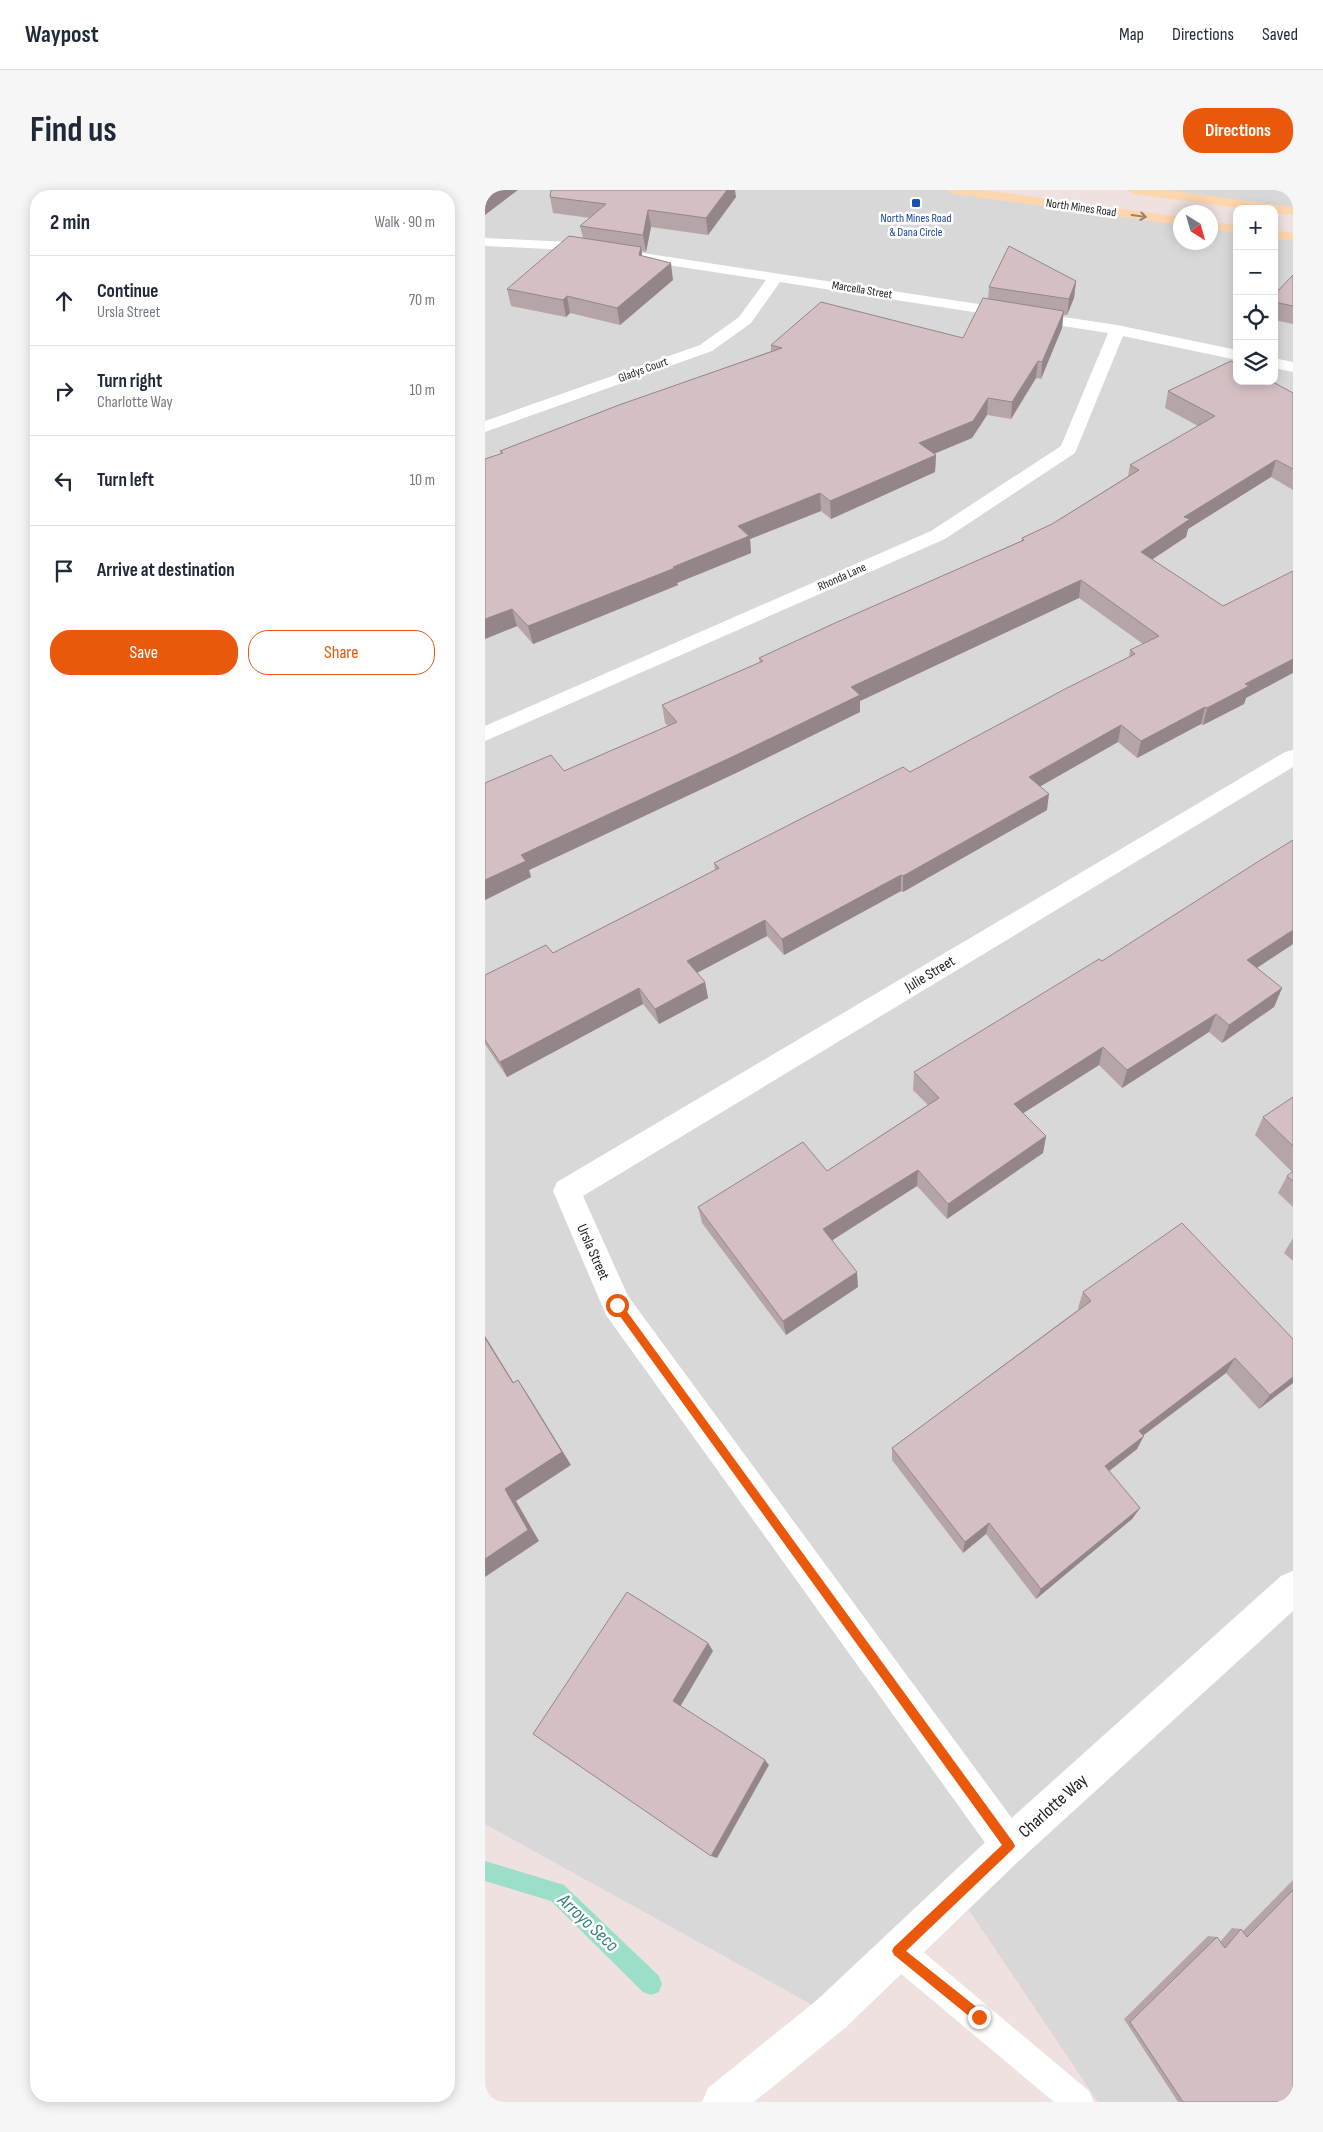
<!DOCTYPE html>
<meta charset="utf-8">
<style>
body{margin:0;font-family:"Sofia Sans Condensed",sans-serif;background:#f6f6f7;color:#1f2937}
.controls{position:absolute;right:15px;top:15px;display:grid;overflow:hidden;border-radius:10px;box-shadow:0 2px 12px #0003}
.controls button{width:45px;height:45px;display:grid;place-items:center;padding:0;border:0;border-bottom:1px solid #e0e1e3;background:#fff;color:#1f2937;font:25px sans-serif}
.compass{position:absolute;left:688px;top:15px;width:45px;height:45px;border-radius:50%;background:#fff;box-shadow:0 2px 12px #0003;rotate:143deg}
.stop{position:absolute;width:15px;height:15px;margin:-11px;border:4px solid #ea580c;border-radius:50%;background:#fff}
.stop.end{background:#ea580c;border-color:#fff;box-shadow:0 1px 5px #0008}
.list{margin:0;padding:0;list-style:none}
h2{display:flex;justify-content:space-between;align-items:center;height:65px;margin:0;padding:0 20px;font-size:21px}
h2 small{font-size:16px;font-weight:400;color:#747a83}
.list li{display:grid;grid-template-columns:32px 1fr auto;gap:15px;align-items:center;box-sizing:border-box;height:90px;padding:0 20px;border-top:1px solid #e0e1e3}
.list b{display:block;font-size:19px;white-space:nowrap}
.list p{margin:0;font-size:16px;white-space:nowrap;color:#747a83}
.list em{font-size:16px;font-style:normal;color:#747a83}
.actions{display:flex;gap:10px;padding:15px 20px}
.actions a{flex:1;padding:11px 0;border:1px solid #ea580c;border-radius:20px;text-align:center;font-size:18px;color:#ea580c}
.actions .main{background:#ea580c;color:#fff}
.icon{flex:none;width:28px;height:28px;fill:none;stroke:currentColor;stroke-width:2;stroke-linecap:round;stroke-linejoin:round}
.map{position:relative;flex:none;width:808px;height:1912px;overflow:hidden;border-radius:20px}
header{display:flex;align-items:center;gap:30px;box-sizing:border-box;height:70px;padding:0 25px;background:#fff;border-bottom:1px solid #e0e1e3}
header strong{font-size:24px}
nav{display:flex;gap:28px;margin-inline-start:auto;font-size:18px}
.intro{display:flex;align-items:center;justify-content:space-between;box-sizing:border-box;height:120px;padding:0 30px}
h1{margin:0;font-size:35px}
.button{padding:12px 22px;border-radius:20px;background:#ea580c;color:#fff;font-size:18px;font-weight:700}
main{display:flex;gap:30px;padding:0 30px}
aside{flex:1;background:#fff;border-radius:20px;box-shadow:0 2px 12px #0003}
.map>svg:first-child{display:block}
</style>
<header>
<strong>Waypost</strong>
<nav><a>Map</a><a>Directions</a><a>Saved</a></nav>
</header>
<div class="intro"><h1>Find us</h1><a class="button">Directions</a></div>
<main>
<aside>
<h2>2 min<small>Walk · 90 m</small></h2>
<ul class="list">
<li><svg class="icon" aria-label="ahead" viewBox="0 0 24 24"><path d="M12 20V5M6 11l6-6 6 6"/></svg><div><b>Continue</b><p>Ursla Street</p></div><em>70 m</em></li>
<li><svg class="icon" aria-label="right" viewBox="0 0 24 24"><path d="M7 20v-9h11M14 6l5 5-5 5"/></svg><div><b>Turn right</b><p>Charlotte Way</p></div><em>10 m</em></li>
<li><svg class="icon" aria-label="left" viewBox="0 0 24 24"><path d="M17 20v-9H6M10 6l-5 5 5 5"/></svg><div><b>Turn left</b></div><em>10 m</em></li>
<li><svg class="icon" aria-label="arrive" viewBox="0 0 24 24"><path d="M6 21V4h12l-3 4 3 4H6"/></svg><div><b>Arrive at destination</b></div></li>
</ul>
<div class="actions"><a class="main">Save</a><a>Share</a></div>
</aside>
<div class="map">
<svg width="808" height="1912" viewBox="0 0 808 1912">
<rect width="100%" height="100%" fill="#eee1e0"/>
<!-- residential -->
<g fill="#d9d8d9">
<polygon points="0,0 467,0 695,31 696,52 726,52 726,36 752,39 752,191 789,191 789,44 808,47 808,1912 613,1912 467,1695 331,1817 0,1634"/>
<polygon points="649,0 808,0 808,21"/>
</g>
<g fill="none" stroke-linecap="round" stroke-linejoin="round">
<!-- stream -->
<polygon fill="#9ddeca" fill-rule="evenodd" points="0,1671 79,1695 174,1786 177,1794 174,1802 166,1805 158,1802 66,1711 0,1691"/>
<!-- service -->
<polygon fill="#fff" fill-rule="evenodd" points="413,1746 424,1750 604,1901 609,1912 569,1912 402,1772 398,1761 402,1750"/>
<!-- minor -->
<g fill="#fff" fill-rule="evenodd">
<polygon points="0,48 85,52 632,135 752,160 752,170 638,146 590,263 460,349 0,551 0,536 446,341 576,256 623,143 295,92 266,133 227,161 0,242 0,231 215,155 254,127 281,90 85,60 0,56"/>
<polygon points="789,168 808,172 808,182 789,178"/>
<polygon points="808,560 808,577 98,1006 143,1106 537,1642 543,1655 537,1668 524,1674 511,1668 121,1125 68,1001 72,992 800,562"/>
</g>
<!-- tertiary -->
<polygon fill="#fff" fill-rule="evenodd" points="808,1381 808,1421 537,1668 360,1838 269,1912 217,1912 223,1898 332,1810 511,1642 796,1386"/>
<!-- secondary -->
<g fill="#fdd6ae" fill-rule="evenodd">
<polygon points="461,0 499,0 696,27 696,35 468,4"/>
<polygon points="642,0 681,0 808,17 808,25 789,23 789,19 759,19 649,4"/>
<polygon points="726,32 752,35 752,43 726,40"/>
<polygon points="789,40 808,43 808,51 789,48"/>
</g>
</g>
<!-- wall -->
<g fill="#b6a5a7">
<polygon points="65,7 251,7 223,45 166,37 161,62 157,61 157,66 188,90 135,135 85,123 81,127 26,116 22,99 98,48 95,36 105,28 68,23"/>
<polygon points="808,85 808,134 789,130 789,105"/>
<polygon points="591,91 589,108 582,125 578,125 577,138 556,189 551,188 526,229 502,225 487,248 449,264 451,265 450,282 346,329 336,321 265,349 266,363 192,393 193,395 48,454 32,436 0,449 0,269 16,264 15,261 286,161 286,155 478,148 503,109 504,97"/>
<polygon points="683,201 808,203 808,300 786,287 703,339 701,347 667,369 761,508 759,514 718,535 716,534 652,568 633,552 555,596 562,620 418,702 416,701 299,765 282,746 212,783 220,792 223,808 174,834 158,814 22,887 0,854 0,785 68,763 230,680 229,673 425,582 644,467 645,460 658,454 594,408 375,511 375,522 251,583 44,680 46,687 0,710 79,581 183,536 180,533 177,515 275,473 274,468 536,351 537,348 567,334 643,286 645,275 713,236 680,218"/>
<polygon points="808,754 772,778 797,798 789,817 737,853 724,842 637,898 614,875 538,923 561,946 558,963 462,1029 432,996 347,1050 373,1097 301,1145 217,1033 213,1017 342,981 443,915 428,900 429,882 617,771"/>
<polygon points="808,907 808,1017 793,1003 802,986 807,982 770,945 778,927"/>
<polygon points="808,1048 808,1071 799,1063"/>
<polygon points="598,1102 808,1193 774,1219 741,1183 658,1245 652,1259 624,1281 655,1318 647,1329 551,1409 501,1344 478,1363 407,1270 407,1258 594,1119 593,1118"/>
<polygon points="808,1690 808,1912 693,1912 639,1829 723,1746 732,1747 735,1752 747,1738 756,1739 758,1741"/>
</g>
<!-- shaded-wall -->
<g fill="#948688">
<polygon points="8,0 33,0 0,25 0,6"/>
<polygon points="242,0 250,0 251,7 223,45 221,28"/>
<polygon points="163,20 166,37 161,62 158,45"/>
<polygon points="156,57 158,73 154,65"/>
<polygon points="186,73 188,90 135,135 132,118"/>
<polygon points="591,91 589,108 582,125 584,109"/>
<polygon points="82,106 85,123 81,127 78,110"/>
<polygon points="579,121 577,138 556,189 557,172"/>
<polygon points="553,171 551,188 526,229 527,212"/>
<polygon points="503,208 502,225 487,248 434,270 434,253"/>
<polygon points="451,265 450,282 346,329 345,311"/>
<polygon points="791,270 786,287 703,339 701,347 653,379 656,362 699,327"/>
<polygon points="335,303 336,321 265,349 266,363 192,393 193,395 48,454 43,436 188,377 253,336"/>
<polygon points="596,390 594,408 375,511 375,522 251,583 44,680 46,687 0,710 0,690 36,665 366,497"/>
<polygon points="27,419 32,436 0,449 0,429"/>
<polygon points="808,469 808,483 761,508 759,514 718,535 722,518 760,494"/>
<polygon points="720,517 716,534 652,568 656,551"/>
<polygon points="636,535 633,552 542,604 544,587"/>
<polygon points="564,604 562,620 418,702 418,686"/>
<polygon points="416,685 416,701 299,765 297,749"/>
<polygon points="280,730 282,746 206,786 202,771"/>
<polygon points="808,740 808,754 755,789 762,770"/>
<polygon points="220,792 223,808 174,834 170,819"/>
<polygon points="154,798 158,814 22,887 15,872"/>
<polygon points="797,798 789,817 737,853 744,835"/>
<polygon points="731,824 724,842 637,898 642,880"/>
<polygon points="618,857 614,875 526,931 529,914"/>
<polygon points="561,946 558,963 462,1029 463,1014"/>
<polygon points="433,980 432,996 340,1055 338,1039"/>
<polygon points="372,1082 373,1097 301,1145 298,1131"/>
<polygon points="0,1146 38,1208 28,1193 0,1148"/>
<polygon points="750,1168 741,1183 647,1254 654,1241"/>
<polygon points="808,1187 808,1193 774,1219 785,1205"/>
<polygon points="33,1190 43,1205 86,1275 31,1311 54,1351 0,1387 0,1369 20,1299"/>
<polygon points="659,1246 652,1259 614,1289 620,1276"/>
<polygon points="655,1318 647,1329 551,1409 556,1399"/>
<polygon points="504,1333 501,1344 478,1363 480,1352"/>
<polygon points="223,1453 228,1461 195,1517 188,1511"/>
<polygon points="280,1570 284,1575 232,1668 226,1666"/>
</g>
<!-- building -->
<g fill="#d4c0c2" stroke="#948688">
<polygon points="0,0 8,0 0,6"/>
<polygon points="66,0 242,0 221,28 163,20 158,45 95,36 121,14 65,7"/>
<polygon points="84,46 156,57 154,65 186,73 132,118 82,106 78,110 22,99"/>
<polygon points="524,56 591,91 584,109 504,97"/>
<polygon points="808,85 808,116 789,112 789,105"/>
<polygon points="498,108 579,121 557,172 553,171 527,212 503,208 488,231 434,253 451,265 345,311 335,303 253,336 264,346 188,377 190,378 43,436 27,419 0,429 0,269 18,263 15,261 134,215 297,158 286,155 336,112 478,148"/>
<polygon points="746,171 752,174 752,191 786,191 808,203 808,279 791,270 699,327 705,329 656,362 738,416 808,381 808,469 760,494 764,496 722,518 720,517 656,551 636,535 544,587 564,604 418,686 416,685 297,749 280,730 202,771 220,792 170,819 154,798 15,872 0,850 0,785 61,755 68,763 234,678 229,673 418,577 425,582 580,499 650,464 645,460 674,446 596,390 366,497 375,505 249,566 36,665 41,671 0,690 0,593 66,565 79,581 192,532 177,515 278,471 274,468 350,433 539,350 537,348 567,334 654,280 645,275 730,226 683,201"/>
<polygon points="808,650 808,740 762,770 797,798 744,835 731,824 642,880 618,857 529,914 561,946 463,1014 433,980 338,1039 372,1082 298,1131 213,1017 318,952 342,981 454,908 429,882 614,769 617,771 774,671"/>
<polygon points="808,907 808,956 778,927"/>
<polygon points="808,981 808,991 802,986"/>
<polygon points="697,1033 808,1149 808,1187 785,1205 750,1168 654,1241 659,1246 620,1276 655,1318 556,1399 504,1333 480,1352 407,1258 606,1111 598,1102"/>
<polygon points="0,1148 28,1193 33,1190 77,1262 20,1299 43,1340 0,1369"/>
<polygon points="142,1402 223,1453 188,1511 280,1570 226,1666 48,1544"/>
<polygon points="808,1700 808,1912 698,1912 645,1832 732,1747 740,1758 756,1739 762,1747"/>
</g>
<!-- one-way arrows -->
<defs><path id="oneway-shaft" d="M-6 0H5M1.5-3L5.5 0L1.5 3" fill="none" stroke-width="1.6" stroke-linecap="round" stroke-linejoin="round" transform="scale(1.25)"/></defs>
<use stroke="#97826c" href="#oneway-shaft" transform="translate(654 26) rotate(8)"/>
<!-- route -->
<polygon fill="#ea580c" points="132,1111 135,1112 528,1652 530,1656 528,1659 421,1761 499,1823 500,1827 499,1831 494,1833 490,1831 409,1765 407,1761 409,1757 517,1655 129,1118 127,1115"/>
<!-- markers -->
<rect fill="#1a4fb4" stroke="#fff" stroke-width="2" x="426" y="8" width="10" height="10" rx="2.5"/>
<g text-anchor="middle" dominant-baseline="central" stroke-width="5" stroke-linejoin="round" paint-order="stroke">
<!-- far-street labels -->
<g font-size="12" fill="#1b1b1b" stroke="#fff">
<text transform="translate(596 18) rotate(8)">North Mines Road</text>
<text transform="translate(377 100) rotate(9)">Marcella Street</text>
<text transform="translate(158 180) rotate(-20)">Gladys Court</text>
<text transform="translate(357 387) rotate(-24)">Rhonda Lane</text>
</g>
<!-- far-transit labels -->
<g font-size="12" fill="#164399" stroke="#fff">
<text x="431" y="28">North Mines Road<tspan x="431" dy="14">&amp; Dana Circle</tspan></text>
</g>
<!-- street labels -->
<g font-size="15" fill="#1b1b1b" stroke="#fff">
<text transform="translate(445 784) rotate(-31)">Julie Street</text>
<text transform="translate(108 1062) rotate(66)">Ursla Street</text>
</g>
<!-- near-street labels -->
<g font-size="18" fill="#1b1b1b" stroke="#fff">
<text transform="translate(568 1616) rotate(-42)">Charlotte Way</text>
</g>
<!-- near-water labels -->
<g font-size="19" font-style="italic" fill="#34807c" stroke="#fff">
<text transform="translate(103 1733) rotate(43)">Arroyo Seco</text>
</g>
</g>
</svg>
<div class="controls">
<button>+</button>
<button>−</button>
<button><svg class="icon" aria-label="locate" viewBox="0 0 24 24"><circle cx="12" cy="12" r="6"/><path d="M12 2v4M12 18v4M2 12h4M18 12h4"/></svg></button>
<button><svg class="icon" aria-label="layers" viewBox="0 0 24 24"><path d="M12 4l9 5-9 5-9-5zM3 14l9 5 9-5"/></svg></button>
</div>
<svg class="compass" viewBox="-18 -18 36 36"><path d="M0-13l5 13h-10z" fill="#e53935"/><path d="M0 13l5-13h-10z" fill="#747a83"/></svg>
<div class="stop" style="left:132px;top:1115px"></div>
<div class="stop end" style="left:494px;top:1827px"></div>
</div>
</main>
